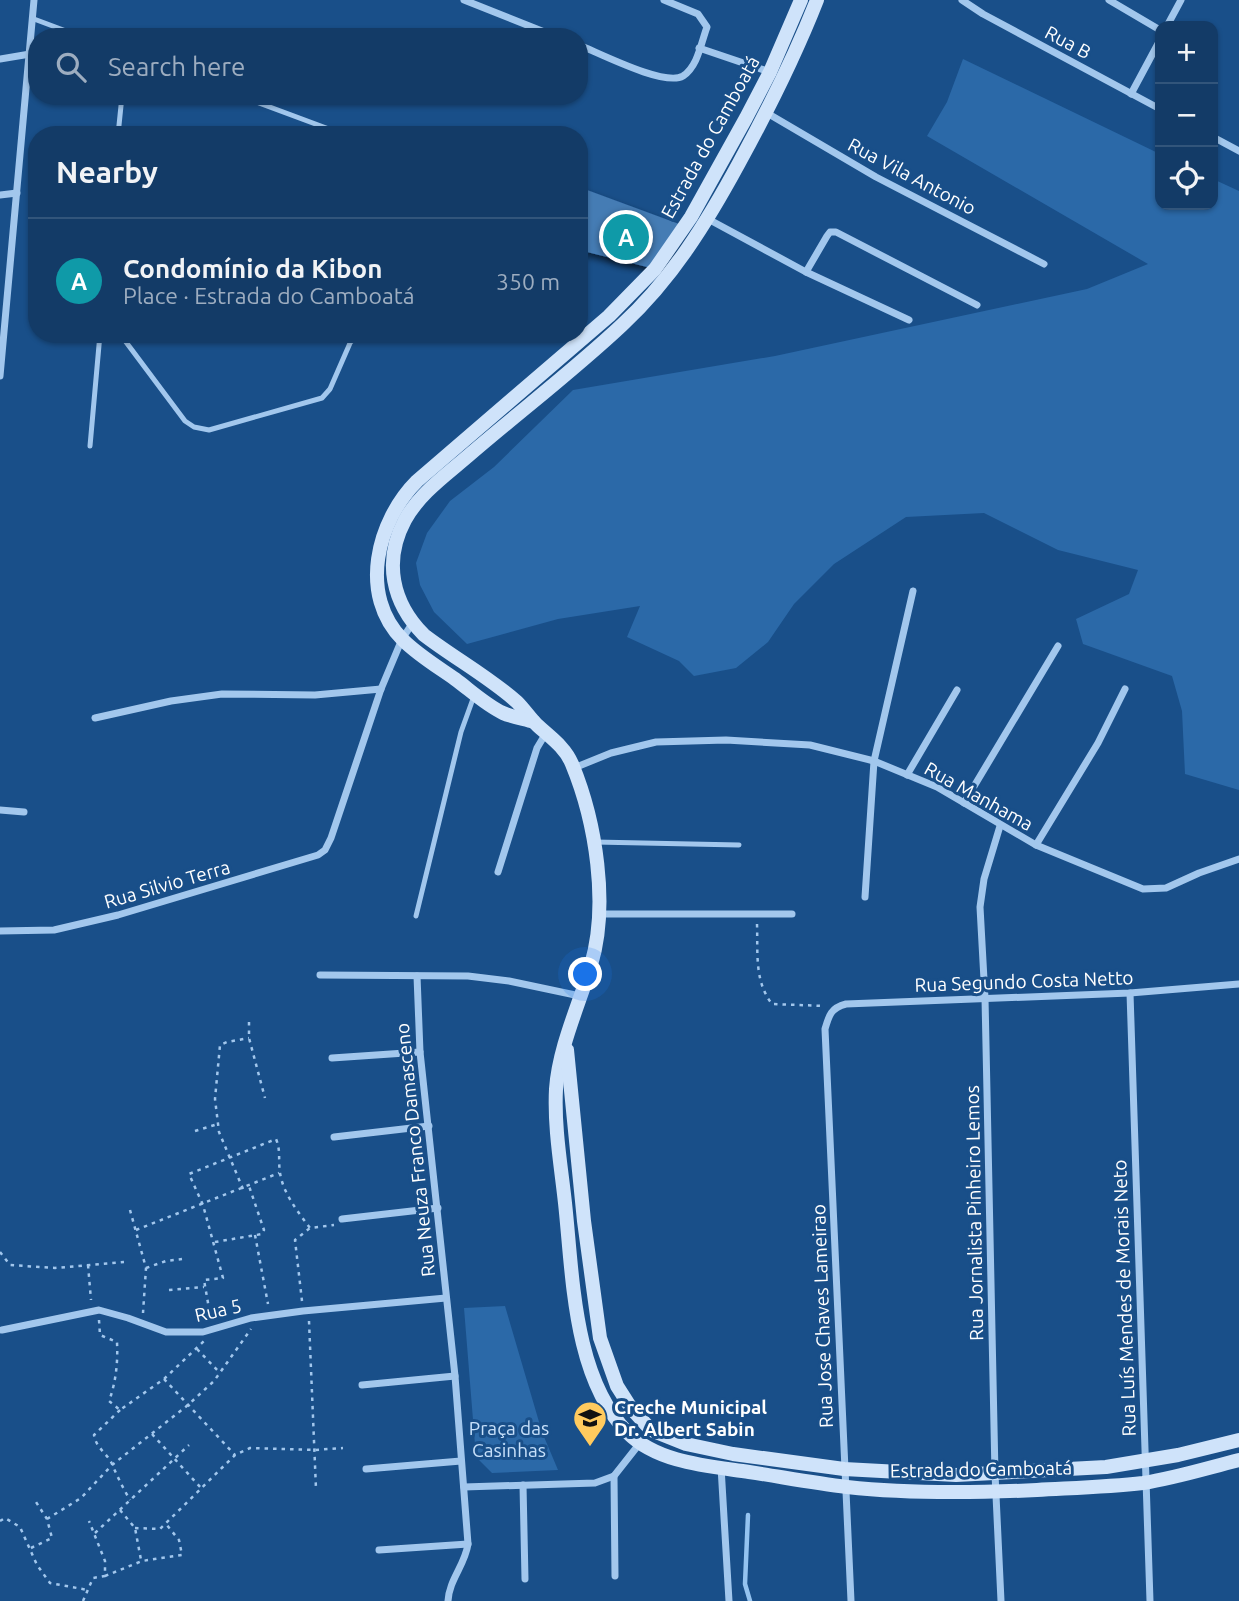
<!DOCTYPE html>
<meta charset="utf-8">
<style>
body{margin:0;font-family:Ubuntu,sans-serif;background:#1c426d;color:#f1f3f6}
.controls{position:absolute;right:21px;top:21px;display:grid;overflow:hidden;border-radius:14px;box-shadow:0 2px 5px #0004}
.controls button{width:63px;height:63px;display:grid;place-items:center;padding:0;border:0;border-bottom:2px solid #32557b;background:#133b67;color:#f1f3f6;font:35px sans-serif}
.you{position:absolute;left:586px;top:975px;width:24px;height:24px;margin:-18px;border:5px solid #fff;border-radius:50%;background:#1a73e8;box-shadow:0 0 0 10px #1a73e833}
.badge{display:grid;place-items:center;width:46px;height:46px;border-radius:50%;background:#ea580c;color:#fff;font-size:23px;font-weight:700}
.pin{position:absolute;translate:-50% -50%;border:4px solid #fff;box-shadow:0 2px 7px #0006}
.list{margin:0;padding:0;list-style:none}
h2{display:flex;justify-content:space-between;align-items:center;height:91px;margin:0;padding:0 28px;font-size:30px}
h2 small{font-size:23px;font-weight:400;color:#9dadc0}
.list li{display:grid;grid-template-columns:46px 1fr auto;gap:21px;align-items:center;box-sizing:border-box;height:126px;padding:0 28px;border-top:2px solid #32557b}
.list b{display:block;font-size:26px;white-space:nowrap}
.list p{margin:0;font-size:23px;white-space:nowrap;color:#9dadc0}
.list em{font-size:23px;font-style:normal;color:#9dadc0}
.icon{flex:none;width:38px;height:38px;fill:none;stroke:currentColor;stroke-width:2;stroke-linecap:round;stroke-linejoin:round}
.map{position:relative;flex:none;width:1239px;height:1601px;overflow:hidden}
.search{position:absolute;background:#133b67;box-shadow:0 2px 5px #0004;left:28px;top:28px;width:560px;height:77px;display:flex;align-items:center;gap:18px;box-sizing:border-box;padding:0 24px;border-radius:28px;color:#9dadc0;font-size:26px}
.panel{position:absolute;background:#133b67;box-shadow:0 2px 5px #0004;left:28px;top:126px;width:560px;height:217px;border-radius:28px}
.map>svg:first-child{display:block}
</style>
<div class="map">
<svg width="1239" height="1601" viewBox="0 0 1239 1601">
<defs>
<filter id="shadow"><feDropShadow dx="6" dy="6" stdDeviation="3.5" flood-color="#0009"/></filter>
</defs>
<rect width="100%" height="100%" fill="#194f89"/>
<!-- green -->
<g fill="#2b69a8">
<polygon points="963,59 1160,154 1160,205 1213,205 1213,179 1239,191 1239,790 1185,774 1182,711 1172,676 1083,644 1076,619 1129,594 1138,570 1058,550 984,513 906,517 834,564 794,604 768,642 736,668 694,676 679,661 627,637 640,606 558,619 467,644 434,612 420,585 416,563 427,533 450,501 494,467 573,390 775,356 1087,289 1148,264 927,136 947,102"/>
<polygon points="505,1306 542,1432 558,1470 492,1473 476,1457 464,1308"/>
</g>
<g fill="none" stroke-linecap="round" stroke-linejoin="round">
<!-- stream -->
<polyline stroke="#94c3f0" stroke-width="4.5" points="748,1515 745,1584 750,1601"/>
</g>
<!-- building -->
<polygon fill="#457bb4" filter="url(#shadow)" points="579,187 679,224 655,269 579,250"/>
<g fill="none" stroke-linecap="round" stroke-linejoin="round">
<!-- path -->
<g stroke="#a2c7ed" stroke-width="2.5" stroke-dasharray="3.5 5" stroke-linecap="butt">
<path d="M757 924C758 952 754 981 772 1004L825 1006"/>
<polyline points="249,1022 249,1038 265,1098"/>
<polyline points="195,1131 218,1124"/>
<polyline points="243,1189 219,1132 215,1099 220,1045 227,1042 249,1038"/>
<polyline points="130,1210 146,1268 143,1313"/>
<polyline points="136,1230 279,1173"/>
<polyline points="255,1235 268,1304"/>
<polyline points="215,1242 262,1234 264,1230 249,1186"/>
<polyline points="0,1252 10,1265 55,1268 124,1262"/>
<polyline points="88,1265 91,1300"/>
<polyline points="146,1268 166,1261 182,1259"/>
<polyline points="169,1290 204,1287"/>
<polyline points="302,1301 295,1240 310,1228"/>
<path d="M99 1320 100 1335 117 1342C118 1362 116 1382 109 1401L120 1410 164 1379 204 1341"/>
<path d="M211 1320 204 1280 223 1278 203 1205 189 1174 276 1139C281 1151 278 1160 280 1173 283 1193 298 1212 310 1228L334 1225"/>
<polyline points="309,1321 316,1489"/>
<polyline points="197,1349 220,1373"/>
<polyline points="164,1379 235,1455"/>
<path d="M120 1410 94 1435C96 1448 107 1453 112 1464 117 1476 123 1488 130 1500"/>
<polyline points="152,1434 201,1488"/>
<polyline points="120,1510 135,1528 141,1560"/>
<polyline points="47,1519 81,1498 112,1465 188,1405 214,1381 251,1329"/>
<polyline points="0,1521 5,1518 20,1527 37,1565 50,1583 88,1590"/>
<polyline points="135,1528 160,1529 235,1455 250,1448 315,1450 343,1448"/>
<polyline points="95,1533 189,1445"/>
<polyline points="31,1548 52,1538 47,1519 36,1502"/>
<polyline points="105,1576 142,1561 182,1555 179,1540 166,1524"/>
<polyline points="83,1601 93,1578 105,1576 105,1561 89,1521"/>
</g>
<!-- service -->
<g stroke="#a2c7ed" stroke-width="5">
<polyline points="34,19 82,37"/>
<polyline points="240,96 345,135"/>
<polyline points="118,135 122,96"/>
<polyline points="120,334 185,421 194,427 209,430 322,398 330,389 354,334"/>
<polyline points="332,334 352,341"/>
<polyline points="90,446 100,334"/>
<polyline points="595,842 739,845"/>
<polyline points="416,916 461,732 474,696"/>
</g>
<!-- minor -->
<g stroke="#a2c7ed" stroke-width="7">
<polyline points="464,0 557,37"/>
<polyline points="962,0 983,14 1160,109"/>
<polyline points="1109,0 1160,30"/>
<polyline points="1167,26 1181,0"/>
<path d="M579 45C599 53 665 87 683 76 698 66 701 43 707 27L698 14 664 0"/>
<polyline points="699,48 770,72"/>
<polyline points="0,59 30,54"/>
<polyline points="1131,94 1160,40"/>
<polyline points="767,113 876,177 1044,264"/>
<polyline points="1213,137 1239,151"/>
<polyline points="0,195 17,193"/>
<polyline points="708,219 806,272 909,320"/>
<polyline points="806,272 827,236 830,232 836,232 977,305"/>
<polyline points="0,376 34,0"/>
<polyline points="95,718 171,701 222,694 315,695 381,689"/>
<polyline points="574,768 611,753 656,742 726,740 810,745 874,761 937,787 1036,845 1143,889 1166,888 1199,873 1239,859"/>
<polyline points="907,775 957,690"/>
<polyline points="964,803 1058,646"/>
<polyline points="0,810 24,812"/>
<polyline points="1000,826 984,879 980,907 985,998 995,1474 1001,1601"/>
<polyline points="1036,845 1098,743 1125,689"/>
<polyline points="498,872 537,748 546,733"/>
<polyline points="865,897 874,761 913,591"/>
<polyline points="600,914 792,914"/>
<polyline points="0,931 54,930 118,915 318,855 325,850 331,838 381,689 402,639 412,624"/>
<polyline points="320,975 468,976 509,981 580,996"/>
<path d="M417 976 420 1052 455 1376 468 1544C465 1565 449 1580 448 1601"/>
<polyline points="1130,993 1150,1601"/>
<polyline points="332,1058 420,1052"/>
<polyline points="334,1137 429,1126"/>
<polyline points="342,1219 438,1208"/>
<polyline points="2,1330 99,1310 128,1318 166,1332 203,1332 251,1318 303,1311 446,1298"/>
<polyline points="362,1385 455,1376"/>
<polyline points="721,1467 729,1601"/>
<polyline points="366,1469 461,1461"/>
<polyline points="614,1476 615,1576"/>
<polyline points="523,1485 525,1579"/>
<polyline points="464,1487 595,1483 614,1476 640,1443"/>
<polyline points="379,1550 468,1544"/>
<path d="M851 1601 825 1029C829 1015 831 1008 846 1004L1130 993 1239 984"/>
</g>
<!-- secondary -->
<g stroke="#cfe3fa" stroke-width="14">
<path d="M817 0C795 56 768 110 739 163 707 222 672 279 622 325 573 371 519 412 468 456 446 475 419 494 405 520 383 561 392 603 424 635 454 658 489 677 517 702 524 709 530 718 537 725 550 737 565 747 572 764 596 822 609 905 591 965 579 1005 559 1047 556 1089 554 1127 561 1166 565 1203 573 1276 573 1378 628 1433 658 1463 709 1466 749 1472 782 1477 814 1483 847 1487 910 1494 973 1493 1037 1490 1072 1488 1108 1487 1143 1483 1175 1478 1207 1468 1239 1460"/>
<path d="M534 722C524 719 512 717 503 713 486 705 470 690 455 679 438 667 418 655 403 640 358 595 377 521 417 481L609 316 655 269 691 217 746 118 770 72 801 0"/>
<polyline points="567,1050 584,1221 600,1338 617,1386 631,1408 651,1430 686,1444 733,1454 844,1469 956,1475 1106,1467 1178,1455 1239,1440"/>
</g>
</g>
<!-- icons -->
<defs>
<g id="school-pin" transform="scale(1.75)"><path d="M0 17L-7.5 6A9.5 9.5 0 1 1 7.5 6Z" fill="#ffca5e" stroke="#194f89"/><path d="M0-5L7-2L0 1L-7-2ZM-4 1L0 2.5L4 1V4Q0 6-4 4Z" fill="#111"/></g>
</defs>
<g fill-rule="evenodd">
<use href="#school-pin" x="590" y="1418"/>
</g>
<g text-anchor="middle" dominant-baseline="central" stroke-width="6" stroke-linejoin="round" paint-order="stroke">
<!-- street labels -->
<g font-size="19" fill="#fff" stroke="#194f89">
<text transform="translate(1068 42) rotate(28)">Rua B</text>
<text transform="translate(710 137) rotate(-61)">Estrada do Camboatá</text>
<text transform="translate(912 176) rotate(28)">Rua Vila Antonio</text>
<text transform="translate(979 796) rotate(29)">Rua Manhama</text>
<text transform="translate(167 884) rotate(-16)">Rua Silvio Terra</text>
<text transform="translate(1024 981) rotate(-2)">Rua Segundo Costa Netto</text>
<text transform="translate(415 1150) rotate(-96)">Rua Neuza Franco Damasceno</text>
<text transform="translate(974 1213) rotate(-91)">Rua Jornalista Pinheiro Lemos</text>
<text transform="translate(1124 1298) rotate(-92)">Rua Luís Mendes de Morais Neto</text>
<text transform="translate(218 1310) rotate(-13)">Rua 5</text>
<text transform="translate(822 1316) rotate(-92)">Rua Jose Chaves Lameirao</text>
<text transform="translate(981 1469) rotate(-1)">Estrada do Camboatá</text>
</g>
<!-- poi labels -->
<g font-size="19" font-weight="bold" fill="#fff" stroke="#194f89" text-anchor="start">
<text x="614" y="1407">Creche Municipal<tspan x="614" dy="22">Dr. Albert Sabin</tspan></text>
</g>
<!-- park labels -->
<g font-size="19" fill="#c7e0fa" stroke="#194f89">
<text x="509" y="1428">Praça das<tspan x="509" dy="22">Casinhas</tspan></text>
</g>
</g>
</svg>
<div class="controls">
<button>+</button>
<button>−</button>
<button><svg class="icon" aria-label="locate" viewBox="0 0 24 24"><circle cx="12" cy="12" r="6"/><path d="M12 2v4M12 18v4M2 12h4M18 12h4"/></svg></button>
</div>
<div class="you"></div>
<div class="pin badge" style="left:626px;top:237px;background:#0f9aa8">A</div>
<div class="search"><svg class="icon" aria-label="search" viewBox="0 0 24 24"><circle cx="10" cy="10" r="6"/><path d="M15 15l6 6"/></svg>Search here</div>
<section class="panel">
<h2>Nearby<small></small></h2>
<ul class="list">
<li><span class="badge" style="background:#0f9aa8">A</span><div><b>Condomínio da Kibon</b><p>Place · Estrada do Camboatá</p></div><em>350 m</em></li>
</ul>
</section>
</div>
